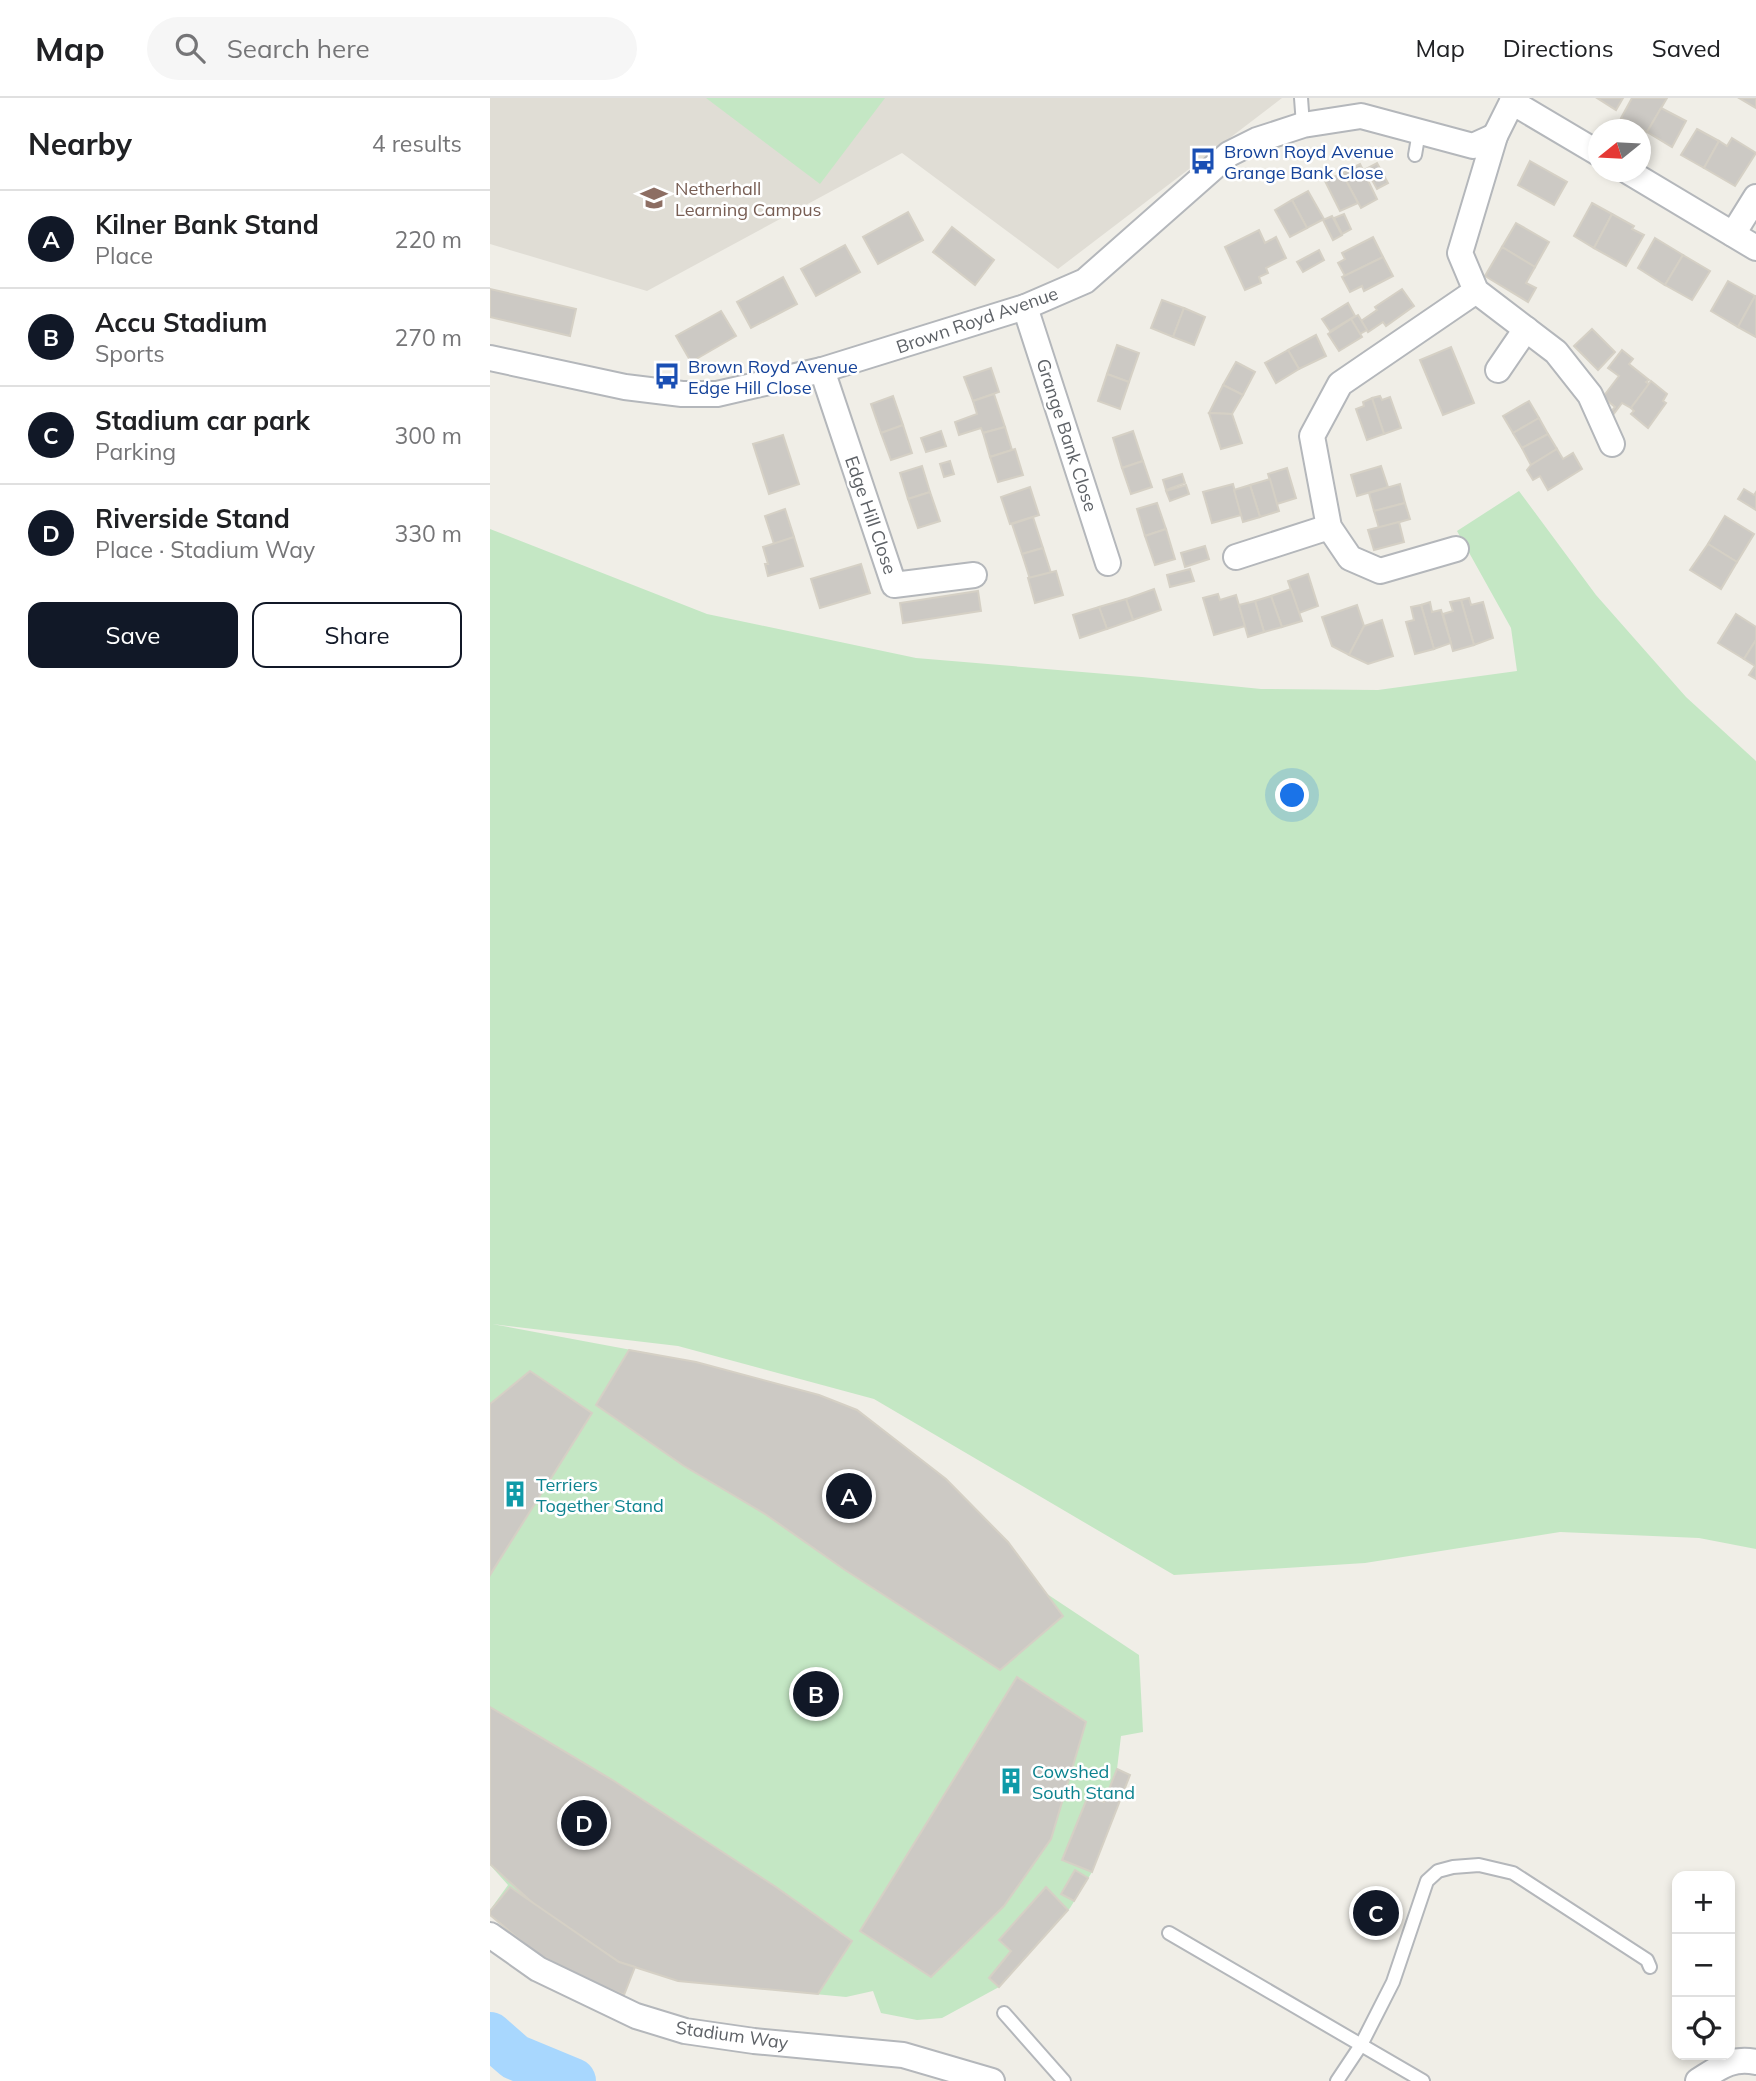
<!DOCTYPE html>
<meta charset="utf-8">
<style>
body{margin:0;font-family:Mulish,sans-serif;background:#f6f6f6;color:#202124}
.controls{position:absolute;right:21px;bottom:21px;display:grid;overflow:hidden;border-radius:14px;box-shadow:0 4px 10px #0003}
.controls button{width:63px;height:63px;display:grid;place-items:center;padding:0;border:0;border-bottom:2px solid #e0e0e0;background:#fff;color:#202124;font:35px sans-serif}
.compass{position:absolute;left:1098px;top:21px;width:63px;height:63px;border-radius:50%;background:#fff;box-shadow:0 4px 10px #0003;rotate:252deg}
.you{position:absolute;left:803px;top:698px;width:24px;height:24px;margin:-18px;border:5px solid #fff;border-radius:50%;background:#1a73e8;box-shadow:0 0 0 10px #1a73e833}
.badge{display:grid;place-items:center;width:46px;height:46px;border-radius:50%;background:#111827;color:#fff;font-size:23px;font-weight:700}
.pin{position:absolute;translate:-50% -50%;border:4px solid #fff;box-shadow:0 2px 7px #0006}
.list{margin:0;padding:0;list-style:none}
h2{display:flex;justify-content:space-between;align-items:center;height:91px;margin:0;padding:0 28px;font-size:30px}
h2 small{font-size:23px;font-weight:400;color:#757577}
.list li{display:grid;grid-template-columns:46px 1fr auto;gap:21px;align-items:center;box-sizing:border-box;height:98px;padding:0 28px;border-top:2px solid #e0e0e0}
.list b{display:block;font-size:26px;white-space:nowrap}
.list p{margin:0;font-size:23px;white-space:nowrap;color:#757577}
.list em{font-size:23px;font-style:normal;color:#757577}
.actions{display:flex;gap:14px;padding:21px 28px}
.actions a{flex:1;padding:16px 0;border:2px solid #111827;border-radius:14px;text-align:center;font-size:24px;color:#111827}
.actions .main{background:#111827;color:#fff}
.icon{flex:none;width:38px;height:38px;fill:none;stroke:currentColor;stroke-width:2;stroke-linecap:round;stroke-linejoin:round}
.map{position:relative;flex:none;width:1266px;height:1983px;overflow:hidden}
header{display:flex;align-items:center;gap:42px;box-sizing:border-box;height:98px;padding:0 35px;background:#fff;border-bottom:2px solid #e0e0e0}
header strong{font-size:33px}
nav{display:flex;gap:38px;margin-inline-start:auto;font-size:24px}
.search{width:490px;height:63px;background:#f6f6f6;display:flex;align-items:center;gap:18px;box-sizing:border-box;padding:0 24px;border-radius:38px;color:#757577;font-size:26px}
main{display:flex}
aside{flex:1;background:#fff}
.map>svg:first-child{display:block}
</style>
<header>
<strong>Map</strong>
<div class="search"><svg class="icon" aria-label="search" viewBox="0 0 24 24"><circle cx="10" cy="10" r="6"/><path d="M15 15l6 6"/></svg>Search here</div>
<nav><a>Map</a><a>Directions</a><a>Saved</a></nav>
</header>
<main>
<aside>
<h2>Nearby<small>4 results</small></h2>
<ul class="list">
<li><span class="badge">A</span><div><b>Kilner Bank Stand</b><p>Place</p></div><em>220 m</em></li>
<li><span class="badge">B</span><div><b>Accu Stadium</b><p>Sports</p></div><em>270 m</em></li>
<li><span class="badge">C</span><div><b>Stadium car park</b><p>Parking</p></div><em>300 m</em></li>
<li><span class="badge">D</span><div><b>Riverside Stand</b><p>Place · Stadium Way</p></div><em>330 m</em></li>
</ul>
<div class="actions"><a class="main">Save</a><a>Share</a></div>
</aside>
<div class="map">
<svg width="1266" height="1983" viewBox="0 0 1266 1983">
<rect width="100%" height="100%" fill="#f0eee7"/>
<!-- education -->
<polygon fill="#e0ddd5" points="0,0 792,0 568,171 412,55 157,193 0,146"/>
<!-- green -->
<g fill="#c4e7c4">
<polygon points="216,0 395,0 330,86"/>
<polygon points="1029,393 1106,497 1196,599 1266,663 1266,1451 1209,1440 1070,1434 875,1465 684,1477 384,1301 188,1248 2,1226 206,1264 329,1297 367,1312 456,1381 548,1490 649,1557 653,1634 631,1638 627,1671 640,1677 602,1774 580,1810 509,1889 452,1920 427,1922 391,1915 383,1893 356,1899 188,1883 145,1869 134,1897 87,1878 42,1852 0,1817 0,1812 18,1787 0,1767 0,431 217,516 426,560 652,579 771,591 888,592 1027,573 1021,530 967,433"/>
</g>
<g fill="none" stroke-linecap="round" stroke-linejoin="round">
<!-- river -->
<polyline stroke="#a8d7fe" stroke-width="46" points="0,1937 25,1959 83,1983"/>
</g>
<!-- building -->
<g fill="#ccc9c4" stroke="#d5d0c5" stroke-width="2">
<polygon points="1107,0 1133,0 1126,12"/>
<polygon points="1142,0 1177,0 1157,34 1131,20"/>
<polygon points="1249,0 1266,0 1266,10"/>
<polygon points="1171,10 1196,23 1182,49 1157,34"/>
<polygon points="1207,31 1229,43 1214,70 1191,57"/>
<polygon points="1242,40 1266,55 1245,88 1214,70 1229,43 1237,48"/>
<polygon points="1040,63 1077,84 1064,107 1028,87"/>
<polygon points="887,65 898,85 887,91 876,71"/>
<polygon points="870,66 887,101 871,110 852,75"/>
<polygon points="852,75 868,105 850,113 835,83"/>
<polygon points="818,93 834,121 817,130 802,102"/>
<polygon points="802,102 817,130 800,139 785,112"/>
<polygon points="1102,105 1122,116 1104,150 1084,138"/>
<polygon points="418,114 433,142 388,166 373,139"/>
<polygon points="854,116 861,131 852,136 844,120"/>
<polygon points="1122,116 1144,128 1142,131 1154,137 1136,168 1104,150"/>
<polygon points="842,118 852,137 843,142 833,122"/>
<polygon points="1026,125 1059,144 1045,169 1012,149"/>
<polygon points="462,129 504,162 485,187 443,154"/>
<polygon points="769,132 775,145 786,139 796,160 776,170 778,175 769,179 771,185 755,192 735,149"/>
<polygon points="883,139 893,159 855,178 848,165 855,161 852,155"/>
<polygon points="1165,140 1193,157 1175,187 1148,170"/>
<polygon points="355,147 370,174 326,198 311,171"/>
<polygon points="1012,149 1045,169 1036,185 1046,190 1038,204 995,178"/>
<polygon points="829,152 834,162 813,174 807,164"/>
<polygon points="1193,157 1220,173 1202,202 1175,187"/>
<polygon points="893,159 903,178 874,193 872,188 860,194 852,179"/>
<polygon points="293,179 307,206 261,230 247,204"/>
<polygon points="1238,183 1265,198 1248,229 1221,213"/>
<polygon points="0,191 86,211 80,238 0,219"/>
<polygon points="912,191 924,208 896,228 893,224 878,234 871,223 887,212 885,209"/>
<polygon points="1265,198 1266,198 1266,239 1248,229"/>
<polygon points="672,202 694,210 683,239 661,230"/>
<polygon points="858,205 865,218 840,233 832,221"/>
<polygon points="694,210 715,219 704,247 683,239"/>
<polygon points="231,213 246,238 201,264 186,238"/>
<polygon points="868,217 877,232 870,236 861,221"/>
<polygon points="861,221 872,239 849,253 838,236"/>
<polygon points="1102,231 1125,254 1108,272 1084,248"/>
<polygon points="826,237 836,258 809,271 798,252"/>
<polygon points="627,247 649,255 639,284 617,276"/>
<polygon points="961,249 984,305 953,317 930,262"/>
<polygon points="798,252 809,271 786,285 775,265"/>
<polygon points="1132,252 1143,261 1139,266 1159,282 1156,284 1159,286 1141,310 1132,305 1123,317 1120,315 1125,309 1113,299 1129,278 1118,270"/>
<polygon points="746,264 765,274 753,297 733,287"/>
<polygon points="501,270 509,294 483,303 474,279"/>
<polygon points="617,276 639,284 630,311 608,303"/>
<polygon points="1161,283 1177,296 1173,303 1176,305 1158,330 1141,316 1144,313 1141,310"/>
<polygon points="733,287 753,297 742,316 719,315"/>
<polygon points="504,296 515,329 493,335 491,330 469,337 465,324 487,316 483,303"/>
<polygon points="403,298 413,327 391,335 381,306"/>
<polygon points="890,298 892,302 900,299 911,330 894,336 882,300"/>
<polygon points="882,300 894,336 877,342 866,311 874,308 873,304"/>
<polygon points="1039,303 1049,320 1023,335 1013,318"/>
<polygon points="719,315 742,316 752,345 731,351"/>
<polygon points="1049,320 1058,336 1032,350 1023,335"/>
<polygon points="413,327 422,355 401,362 391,335"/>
<polygon points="515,329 522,352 500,359 493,335"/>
<polygon points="451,333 456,348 436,354 431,340"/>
<polygon points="643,333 653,363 632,370 623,340"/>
<polygon points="1058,336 1067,351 1041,367 1032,350"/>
<polygon points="293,337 309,386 279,396 263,346"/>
<polygon points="525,351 533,377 508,384 500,359"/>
<polygon points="1067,351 1073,361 1083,355 1092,371 1058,392 1050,378 1043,382 1037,372 1041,367"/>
<polygon points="460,363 464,376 454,379 450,366"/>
<polygon points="653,363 662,389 641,396 632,370"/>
<polygon points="432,368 440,394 418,401 410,375"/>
<polygon points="891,368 898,389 867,398 861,377"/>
<polygon points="797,370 806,400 787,406 778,376"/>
<polygon points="692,376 695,385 676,392 673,382"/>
<polygon points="780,381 789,413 770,419 760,387"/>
<polygon points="743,386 751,417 722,425 713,394"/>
<polygon points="910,386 915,405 884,413 879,395"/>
<polygon points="696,387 699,396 680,403 676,393"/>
<polygon points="760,387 770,419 753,424 744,392"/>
<polygon points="540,389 549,417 520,426 511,399"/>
<polygon points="1254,391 1264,397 1266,394 1266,412 1248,401"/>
<polygon points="440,394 450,423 428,430 418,401"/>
<polygon points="667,405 676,431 655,438 647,411"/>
<polygon points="915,405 920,421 889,430 884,413"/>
<polygon points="295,411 304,439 284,446 275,418"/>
<polygon points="1235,418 1264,436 1247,464 1218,446"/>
<polygon points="543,419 553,450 532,456 522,426"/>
<polygon points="909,424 914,444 884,452 878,432"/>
<polygon points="676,431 685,461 665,467 655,438"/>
<polygon points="304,439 313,468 278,478 275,466 278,466 273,449"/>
<polygon points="1218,446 1247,464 1231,491 1200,472"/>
<polygon points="715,448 719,461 695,469 691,455"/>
<polygon points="553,450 561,475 540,481 532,456"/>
<polygon points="371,466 380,495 330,510 321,481"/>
<polygon points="700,471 704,483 680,489 677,477"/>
<polygon points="566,473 573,497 545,505 538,480"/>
<polygon points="818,476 828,508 809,515 798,483"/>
<polygon points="664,491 671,512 643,522 636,501"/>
<polygon points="801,491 812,523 792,529 781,498"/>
<polygon points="488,493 491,513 413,525 410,505"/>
<polygon points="728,496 730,502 746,497 755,528 724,537 713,500"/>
<polygon points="781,498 792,529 774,534 765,503"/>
<polygon points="979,500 981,507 993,504 1003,540 984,547 971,502"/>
<polygon points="636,501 643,522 617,531 609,509"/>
<polygon points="971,502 984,547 963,553 953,516 963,513 960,504"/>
<polygon points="765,503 774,534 758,539 749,507"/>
<polygon points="940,504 942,514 951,512 961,545 944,551 931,507"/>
<polygon points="867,507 874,528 859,557 842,548 832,519"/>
<polygon points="931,507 944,551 925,556 916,524 924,522 921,509"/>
<polygon points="609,509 617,531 590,540 583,517"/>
<polygon points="1246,516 1266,529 1266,542 1254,561 1228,545"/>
<polygon points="892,522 903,558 878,566 859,557 874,528"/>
<polygon points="1266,542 1266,581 1259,577 1265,568 1254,561"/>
<polygon points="139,1252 206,1264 329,1297 367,1312 456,1381 518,1444 573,1518 510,1572 355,1472 275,1416 194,1368 106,1307"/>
<polygon points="40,1273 102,1315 0,1477 0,1306"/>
<polygon points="527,1579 596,1624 561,1741 514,1808 441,1879 370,1833"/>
<polygon points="0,1609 124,1683 286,1789 362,1843 328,1896 188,1883 129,1864 47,1809 0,1766"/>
<polygon points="627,1671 640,1677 602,1774 572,1762 598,1698 614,1704"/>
<polygon points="585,1772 598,1780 584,1803 571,1796"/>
<polygon points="20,1789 129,1864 145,1869 134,1897 87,1878 42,1852 0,1817 0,1813"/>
<polygon points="556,1789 578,1812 509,1889 499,1880 521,1853 509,1842"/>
</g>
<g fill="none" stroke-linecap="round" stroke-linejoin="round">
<!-- service casing -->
<g stroke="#b4b7bb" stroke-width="16">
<g id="service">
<polyline points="811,0 813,27"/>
<polyline points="925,57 929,34"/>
<polyline points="679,1835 933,1983"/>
<polyline points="514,1915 574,1983"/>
<polyline points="847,1983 871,1947 903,1884 937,1783 948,1773 963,1769 989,1767 1023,1775 1157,1862 1160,1869"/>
</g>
</g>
<!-- minor casing -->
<g stroke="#b4b7bb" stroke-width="28">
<g id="minor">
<polyline points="1024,0 1005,38 970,155 986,193 1066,254 1100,297 1122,346"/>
<polyline points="1022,4 1108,55"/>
<polyline points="1139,74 1266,150"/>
<polyline points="1243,136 1266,99"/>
<polyline points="535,209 618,465"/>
<polyline points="0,260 135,289 192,296 227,296 332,272 535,209 595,183 739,56 767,42 813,27 871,18 983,48 1005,38"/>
<polyline points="332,272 404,487 484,477"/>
<polyline points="1008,272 1036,231"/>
<polyline points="966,451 890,473 860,460 839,429 822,338 850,286 986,193"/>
<polyline points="746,459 839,429"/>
<polyline points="0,1837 48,1871 146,1918 195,1933 264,1943 413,1957 502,1983"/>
<path d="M1208 1983C1229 1970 1241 1959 1266 1964"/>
</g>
</g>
<!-- service -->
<use href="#service" stroke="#fff" stroke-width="12"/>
<!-- minor -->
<use href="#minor" stroke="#fff" stroke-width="24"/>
</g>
<!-- icons -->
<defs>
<g id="bus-bare" transform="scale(2.1)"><path d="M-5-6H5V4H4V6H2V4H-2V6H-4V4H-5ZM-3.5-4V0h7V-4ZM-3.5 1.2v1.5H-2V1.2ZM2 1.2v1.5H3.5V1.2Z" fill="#1a4fb4" stroke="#fff" stroke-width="2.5" paint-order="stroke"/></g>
<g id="school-bare" transform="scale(2.1)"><path d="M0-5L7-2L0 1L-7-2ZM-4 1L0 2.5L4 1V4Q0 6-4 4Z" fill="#8d6e63" stroke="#fff" stroke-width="2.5" paint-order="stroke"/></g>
<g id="building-bare" transform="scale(2.1)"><path d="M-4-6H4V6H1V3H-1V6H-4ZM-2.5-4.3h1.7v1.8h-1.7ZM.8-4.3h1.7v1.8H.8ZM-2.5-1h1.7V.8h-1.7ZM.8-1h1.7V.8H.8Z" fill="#0f9aa8" stroke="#fff" stroke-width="2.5" paint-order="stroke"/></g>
</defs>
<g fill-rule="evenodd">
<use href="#bus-bare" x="713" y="63"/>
<use href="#school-bare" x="164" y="100"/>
<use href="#bus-bare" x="177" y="278"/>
<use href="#building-bare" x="25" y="1396"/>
<use href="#building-bare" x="521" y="1683"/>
</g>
<g text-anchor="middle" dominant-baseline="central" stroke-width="5" stroke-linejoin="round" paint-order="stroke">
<!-- transit labels -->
<g font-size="18" fill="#164399" stroke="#fff" text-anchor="start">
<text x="734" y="53">Brown Royd Avenue<tspan x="734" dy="21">Grange Bank Close</tspan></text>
<text x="198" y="268">Brown Royd Avenue<tspan x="198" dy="21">Edge Hill Close</tspan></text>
</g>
<!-- education labels -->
<g font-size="18" fill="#785e54" stroke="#fff" text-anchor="start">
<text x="185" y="90">Netherhall<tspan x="185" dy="21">Learning Campus</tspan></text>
</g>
<!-- street labels -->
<g font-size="18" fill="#5e6267" stroke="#fff">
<text transform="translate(487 222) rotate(-19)">Brown Royd Avenue</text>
<text transform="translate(577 337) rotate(72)">Grange Bank Close</text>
<text transform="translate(381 417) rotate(71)">Edge Hill Close</text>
<text transform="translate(242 1937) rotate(8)">Stadium Way</text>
</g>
<!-- culture labels -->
<g font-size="18" fill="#0d838f" stroke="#fff" text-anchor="start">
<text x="46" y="1386">Terriers<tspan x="46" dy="21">Together Stand</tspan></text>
<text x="542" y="1673">Cowshed<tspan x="542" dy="21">South Stand</tspan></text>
</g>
</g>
</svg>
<div class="controls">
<button>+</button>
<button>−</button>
<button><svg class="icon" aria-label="locate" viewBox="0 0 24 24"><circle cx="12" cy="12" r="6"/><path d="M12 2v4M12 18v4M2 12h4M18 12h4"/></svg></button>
</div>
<svg class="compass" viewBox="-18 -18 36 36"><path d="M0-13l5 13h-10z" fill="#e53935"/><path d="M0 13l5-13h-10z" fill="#757577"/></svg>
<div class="you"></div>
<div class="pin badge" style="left:359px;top:1398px">A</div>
<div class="pin badge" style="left:326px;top:1596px">B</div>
<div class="pin badge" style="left:886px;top:1815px">C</div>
<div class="pin badge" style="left:94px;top:1725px">D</div>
</div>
</main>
